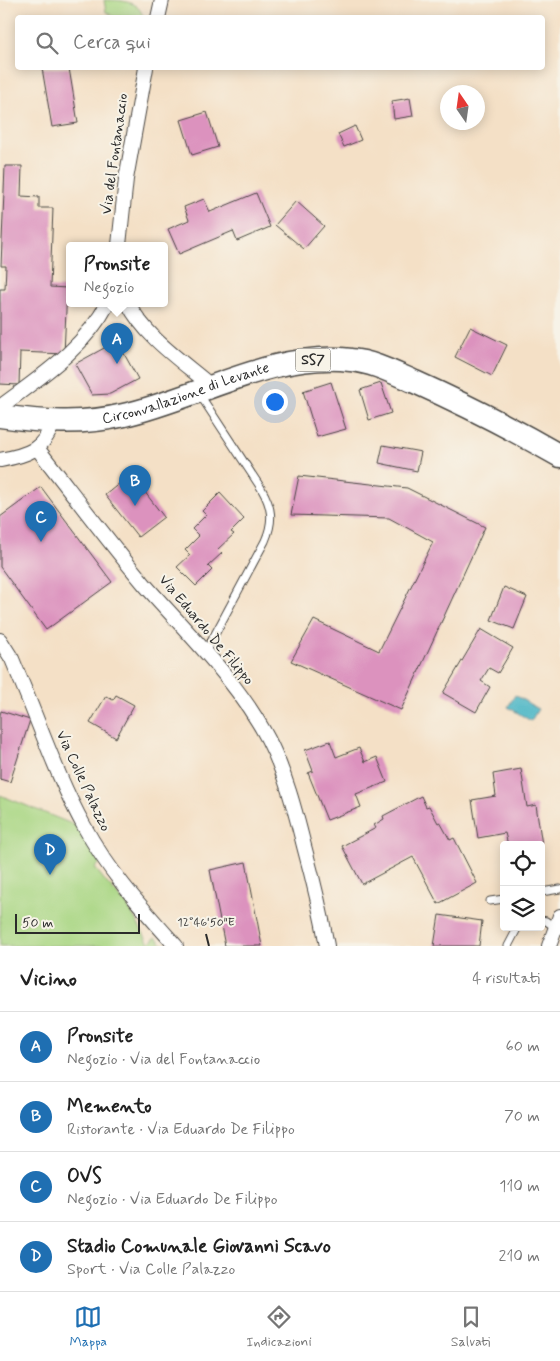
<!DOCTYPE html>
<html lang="it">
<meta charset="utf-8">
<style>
body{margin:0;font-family:Mynerve,sans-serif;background:#f6f6f6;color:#222}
.controls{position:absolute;right:15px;bottom:15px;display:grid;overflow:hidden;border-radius:5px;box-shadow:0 2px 12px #0003}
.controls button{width:45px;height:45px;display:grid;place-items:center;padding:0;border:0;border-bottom:1px solid #e0e0e0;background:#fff;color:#222;font:25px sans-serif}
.compass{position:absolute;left:440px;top:85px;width:45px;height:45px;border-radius:50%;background:#fff;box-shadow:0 2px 12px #0003;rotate:347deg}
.scale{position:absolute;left:15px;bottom:12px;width:125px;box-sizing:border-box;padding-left:5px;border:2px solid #2b2b2b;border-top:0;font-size:14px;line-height:18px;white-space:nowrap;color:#2b2b2b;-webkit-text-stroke:4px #f7f3e8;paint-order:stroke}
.you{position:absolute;left:274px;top:401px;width:18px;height:18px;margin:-12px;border:4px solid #fff;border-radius:50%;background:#1a73e8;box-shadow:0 0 0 8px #1a73e833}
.badge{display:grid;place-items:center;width:32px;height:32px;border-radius:50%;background:#1f6fb2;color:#fff;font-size:16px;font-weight:700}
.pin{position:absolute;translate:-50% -41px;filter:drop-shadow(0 1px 2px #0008)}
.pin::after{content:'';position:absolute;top:26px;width:18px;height:15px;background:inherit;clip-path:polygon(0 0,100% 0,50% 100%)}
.popup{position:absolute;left:66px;top:242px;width:102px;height:65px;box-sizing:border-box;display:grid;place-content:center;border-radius:5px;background:#fff;filter:drop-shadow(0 1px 4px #0005);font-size:16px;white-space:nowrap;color:#767676}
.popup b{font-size:19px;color:#222}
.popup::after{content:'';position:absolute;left:50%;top:100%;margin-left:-10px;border:10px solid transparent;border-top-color:#fff}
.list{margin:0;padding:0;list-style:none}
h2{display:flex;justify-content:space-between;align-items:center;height:65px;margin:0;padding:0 20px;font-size:21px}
h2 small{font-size:16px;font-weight:400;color:#767676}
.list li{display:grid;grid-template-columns:32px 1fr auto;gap:15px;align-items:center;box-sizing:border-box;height:70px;padding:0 20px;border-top:1px solid #e0e0e0}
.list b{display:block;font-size:19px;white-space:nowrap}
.list p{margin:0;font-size:16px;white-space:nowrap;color:#767676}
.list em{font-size:16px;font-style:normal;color:#767676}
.icon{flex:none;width:28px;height:28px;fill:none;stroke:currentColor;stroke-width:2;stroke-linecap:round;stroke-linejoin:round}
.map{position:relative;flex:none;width:560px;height:946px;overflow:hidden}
.search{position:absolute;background:#fff;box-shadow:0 2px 12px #0003;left:15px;right:15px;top:15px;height:55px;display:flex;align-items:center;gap:12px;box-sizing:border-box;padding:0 18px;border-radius:5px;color:#767676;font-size:19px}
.sheet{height:345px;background:#fff}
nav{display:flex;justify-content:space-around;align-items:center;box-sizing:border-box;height:70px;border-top:1px solid #e0e0e0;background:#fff;font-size:14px;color:#767676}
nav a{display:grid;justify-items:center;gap:2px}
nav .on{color:#1f6fb2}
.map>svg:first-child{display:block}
</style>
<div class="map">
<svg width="560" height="946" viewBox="0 0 560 946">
<rect width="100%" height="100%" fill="#f7f3e8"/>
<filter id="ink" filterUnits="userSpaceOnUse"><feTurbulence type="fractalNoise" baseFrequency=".02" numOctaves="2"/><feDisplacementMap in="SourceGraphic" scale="10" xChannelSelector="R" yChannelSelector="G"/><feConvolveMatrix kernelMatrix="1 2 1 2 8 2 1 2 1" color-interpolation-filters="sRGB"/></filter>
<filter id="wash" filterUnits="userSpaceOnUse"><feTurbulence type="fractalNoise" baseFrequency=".0096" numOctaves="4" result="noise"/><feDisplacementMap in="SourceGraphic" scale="20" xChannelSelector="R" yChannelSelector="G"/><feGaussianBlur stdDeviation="1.12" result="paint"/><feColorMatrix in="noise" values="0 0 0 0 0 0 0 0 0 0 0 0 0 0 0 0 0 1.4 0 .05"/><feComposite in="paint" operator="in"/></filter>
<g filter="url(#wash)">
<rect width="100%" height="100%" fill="#f4e0c6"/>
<!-- green -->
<g fill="#a8d682" stroke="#6a8056">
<path d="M104 0C119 0 139 0 143 17H114L106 12Z"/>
<polygon points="0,795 77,826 100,863 95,868 106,882 127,905 149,943 156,937 164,946 0,946"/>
</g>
<!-- water -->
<polygon fill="#48b5c5" stroke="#3a7078" points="515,695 538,709 531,721 508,707"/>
<g id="blocks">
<!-- building -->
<g fill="#dc92be">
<polygon points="42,68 69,68 78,123 52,127"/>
<polygon points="410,98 413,116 394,119 392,101"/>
<polygon points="207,112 218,147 192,155 181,120"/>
<polygon points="355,126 361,140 344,147 338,134"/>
<polygon points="5,166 22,166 21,196 39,197 39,208 53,208 50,287 67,288 64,354 20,352 19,385 0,384 0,289 5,289 6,266 1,266"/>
<polygon points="256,193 270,227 237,241 233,231 179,254 168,229 189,220 184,207 204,199 210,212"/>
<polygon points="296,201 324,226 304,249 275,225"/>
<polygon points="470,327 507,345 492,376 455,357"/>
<polygon points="117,341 138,379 110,394 92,395 75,364"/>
<polygon points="331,382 346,429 317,437 303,391"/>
<polygon points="381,383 391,413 369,420 360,390"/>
<polygon points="383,445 421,452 417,471 379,463"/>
<polygon points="131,474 164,517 138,537 105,495"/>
<polygon points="299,476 407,488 485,527 401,710 291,661 314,620 379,651 433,542 389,518 291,515"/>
<polygon points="41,487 112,582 46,630 0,567 0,517"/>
<polygon points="220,493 244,519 231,532 234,534 218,549 222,553 208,566 212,570 196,586 177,567 190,555 185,550 199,536 192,529 206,515 202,511"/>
<polygon points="504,587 527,597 514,629 491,620"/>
<polygon points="481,629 513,648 498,673 489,668 481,681 490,687 476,712 443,693"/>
<polygon points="116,695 134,705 116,738 90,723 106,696 113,700"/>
<polygon points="1,711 30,720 10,782 0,779 0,715"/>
<polygon points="330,741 336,757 359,748 365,762 377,757 387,782 356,794 361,807 327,820 308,773 313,771 305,750"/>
<polygon points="521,769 527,807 536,805 542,845 508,845 505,833 478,838 472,800 496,796 493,774"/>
<polygon points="421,796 426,807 429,806 438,823 440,822 450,840 454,838 477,883 438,904 413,857 362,884 342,846 376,828 374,825 384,819 383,816"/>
<polygon points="246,862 262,946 225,946 210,870"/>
<polygon points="439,915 482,921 479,946 434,946"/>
</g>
</g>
</g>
<g filter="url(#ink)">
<use href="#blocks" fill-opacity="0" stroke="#494642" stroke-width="1"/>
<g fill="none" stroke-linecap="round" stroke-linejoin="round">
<!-- lane casing -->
<g stroke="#494642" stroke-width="9">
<g id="lane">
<path d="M200 395 261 488C272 507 274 520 265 541L206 651"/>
<polyline points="541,892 560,889"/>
<polyline points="490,901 504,899"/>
<polyline points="541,920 546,921 556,928"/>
<polyline points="508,946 518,927"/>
</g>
</g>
<!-- street casing -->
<g stroke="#494642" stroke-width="16">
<g id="street">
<polyline points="158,18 162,0"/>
<polyline points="119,245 126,179 146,68"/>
<path d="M128 303C146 338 182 361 211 386"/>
<path d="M0 407C40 377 84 349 108 303"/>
<path d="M37 448C73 494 108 541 145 585 188 634 237 680 268 739 285 772 295 810 304 846 313 879 321 912 327 946"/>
<path d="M0 460C28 455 44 450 53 422"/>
<path d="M0 640 12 659 19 676C40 725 58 779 84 826 108 871 142 908 176 946"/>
<polyline points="549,946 560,916"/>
</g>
</g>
<!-- primary casing -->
<g stroke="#494642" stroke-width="25">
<g id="primary">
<path id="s1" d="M0 416C42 422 83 425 124 415 196 399 275 350 351 360 373 362 394 373 415 382 464 404 513 429 560 456"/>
</g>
</g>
<!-- lane -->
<use href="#lane" stroke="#fff" stroke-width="7"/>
<!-- street -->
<use href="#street" stroke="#fff" stroke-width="14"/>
<!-- primary -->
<use href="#primary" stroke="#fff" stroke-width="22"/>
</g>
</g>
<!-- ticks -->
<path fill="none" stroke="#2b2b2b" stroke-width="2" d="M206 934 209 946"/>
<g text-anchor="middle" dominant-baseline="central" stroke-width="4" stroke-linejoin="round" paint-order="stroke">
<!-- shield labels -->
<rect fill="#f7f3e8" stroke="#686764" stroke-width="1" x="295.5" y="348.5" width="35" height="23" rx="4"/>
<g font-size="14" font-weight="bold" fill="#2b2b2b">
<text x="313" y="360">SS7</text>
</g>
<!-- street labels -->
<g font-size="15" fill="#2b2b2b" stroke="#f7f3e8">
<text transform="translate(115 154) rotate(-82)">Via del Fontanaccio</text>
<text stroke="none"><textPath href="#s1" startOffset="190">Circonvallazione di Levante</textPath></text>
<text transform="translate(206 630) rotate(50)">Via Eduardo De Filippo</text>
<text transform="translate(83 781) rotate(65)">Via Colle Palazzo</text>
</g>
</g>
<g font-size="12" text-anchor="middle" fill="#2b2b2b" stroke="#f7f3e8" stroke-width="4" stroke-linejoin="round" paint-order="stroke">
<text x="206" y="926">12°46'50"E</text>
</g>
</svg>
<div class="controls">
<button><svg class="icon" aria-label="locate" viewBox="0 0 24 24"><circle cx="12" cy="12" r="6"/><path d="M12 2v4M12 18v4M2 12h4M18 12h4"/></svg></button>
<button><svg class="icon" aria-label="layers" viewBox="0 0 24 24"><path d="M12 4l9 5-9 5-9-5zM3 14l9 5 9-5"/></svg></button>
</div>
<svg class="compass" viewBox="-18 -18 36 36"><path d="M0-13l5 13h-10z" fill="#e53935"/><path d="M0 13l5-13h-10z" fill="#767676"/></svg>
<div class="scale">50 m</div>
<div class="you"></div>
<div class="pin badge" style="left:117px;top:364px">A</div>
<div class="popup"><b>Pronsite</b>Negozio</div>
<div class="pin badge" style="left:135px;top:506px">B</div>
<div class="pin badge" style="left:41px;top:542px">C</div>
<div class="pin badge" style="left:50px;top:875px">D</div>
<div class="search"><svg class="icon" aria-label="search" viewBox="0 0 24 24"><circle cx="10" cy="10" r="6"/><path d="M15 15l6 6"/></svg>Cerca qui</div>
</div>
<section class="sheet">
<h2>Vicino<small>4 risultati</small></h2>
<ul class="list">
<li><span class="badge">A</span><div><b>Pronsite</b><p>Negozio · Via del Fontanaccio</p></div><em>60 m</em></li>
<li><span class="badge">B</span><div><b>Memento</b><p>Ristorante · Via Eduardo De Filippo</p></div><em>70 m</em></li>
<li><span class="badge">C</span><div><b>OVS</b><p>Negozio · Via Eduardo De Filippo</p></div><em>110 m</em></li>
<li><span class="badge">D</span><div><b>Stadio Comunale Giovanni Scavo</b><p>Sport · Via Colle Palazzo</p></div><em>210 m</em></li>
</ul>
</section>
<nav>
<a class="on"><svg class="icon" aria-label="map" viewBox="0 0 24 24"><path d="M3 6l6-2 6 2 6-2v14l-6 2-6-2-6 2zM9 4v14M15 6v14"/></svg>Mappa</a>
<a><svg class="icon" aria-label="directions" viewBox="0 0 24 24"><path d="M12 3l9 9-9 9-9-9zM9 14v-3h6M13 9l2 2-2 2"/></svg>Indicazioni</a>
<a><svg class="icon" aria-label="saved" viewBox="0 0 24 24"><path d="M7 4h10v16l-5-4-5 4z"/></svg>Salvati</a>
</nav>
